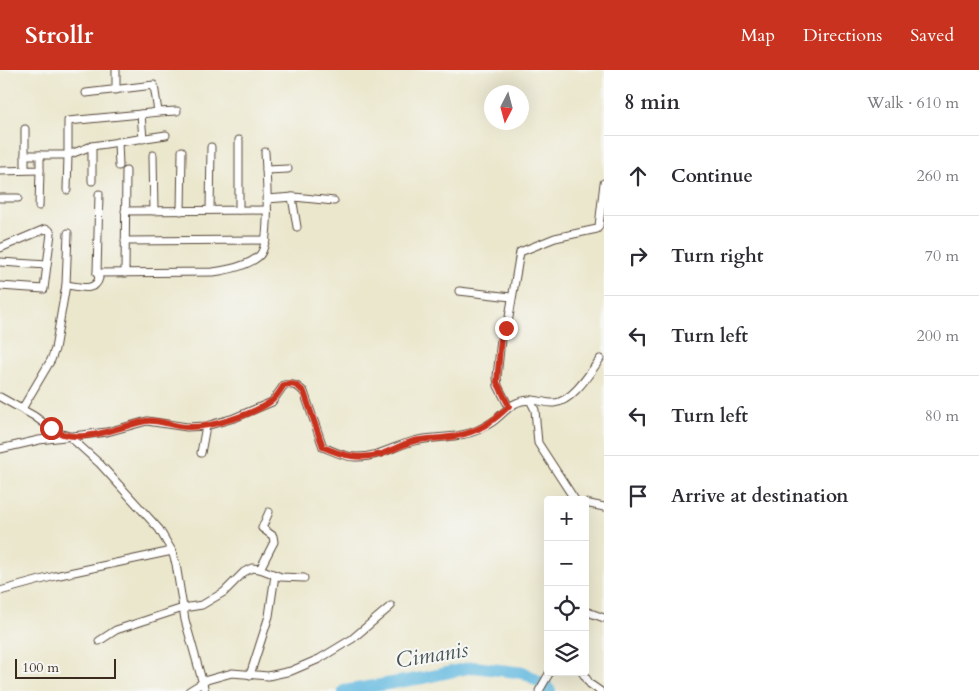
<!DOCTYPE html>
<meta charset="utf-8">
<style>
body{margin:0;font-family:Cardo,serif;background:#f2f2f3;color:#2b2b33}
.controls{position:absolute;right:15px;bottom:15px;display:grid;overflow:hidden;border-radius:5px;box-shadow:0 5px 20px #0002}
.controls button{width:45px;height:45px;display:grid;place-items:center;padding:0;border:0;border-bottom:1px solid #e1e1e2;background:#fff;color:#2b2b33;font:25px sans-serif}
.compass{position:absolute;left:484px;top:15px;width:45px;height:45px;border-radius:50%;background:#fff;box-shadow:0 5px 20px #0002;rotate:186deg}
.scale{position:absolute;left:15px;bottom:12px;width:101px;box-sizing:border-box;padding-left:5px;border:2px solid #3b2a1e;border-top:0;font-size:14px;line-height:18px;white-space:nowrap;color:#3b2a1e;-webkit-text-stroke:4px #f6f6f2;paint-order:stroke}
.stop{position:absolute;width:15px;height:15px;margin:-11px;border:4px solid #c8321e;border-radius:50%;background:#fff}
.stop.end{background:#c8321e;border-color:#fff;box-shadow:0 1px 5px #0008}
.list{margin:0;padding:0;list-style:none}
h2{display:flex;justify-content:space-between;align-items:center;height:65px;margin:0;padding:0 20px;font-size:21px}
h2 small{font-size:16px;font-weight:400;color:#7c7c81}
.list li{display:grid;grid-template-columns:32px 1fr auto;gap:15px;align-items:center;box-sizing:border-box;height:80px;padding:0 20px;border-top:1px solid #e1e1e2}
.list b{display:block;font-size:19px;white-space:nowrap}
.list em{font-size:16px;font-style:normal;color:#7c7c81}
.icon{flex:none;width:28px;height:28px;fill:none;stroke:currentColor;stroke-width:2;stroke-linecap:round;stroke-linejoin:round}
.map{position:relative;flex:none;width:604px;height:621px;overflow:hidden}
header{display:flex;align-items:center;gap:30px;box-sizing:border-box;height:70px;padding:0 25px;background:#c8321e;color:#fff}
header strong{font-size:24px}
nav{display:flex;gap:28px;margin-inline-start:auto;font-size:18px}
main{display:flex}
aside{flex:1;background:#fff}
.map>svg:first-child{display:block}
</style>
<header>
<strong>Strollr</strong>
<nav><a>Map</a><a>Directions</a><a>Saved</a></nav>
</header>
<main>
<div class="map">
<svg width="604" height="621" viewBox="0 0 604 621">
<rect width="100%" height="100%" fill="#f6f6f2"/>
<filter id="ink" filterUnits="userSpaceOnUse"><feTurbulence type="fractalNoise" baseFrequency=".02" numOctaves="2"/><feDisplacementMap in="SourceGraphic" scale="10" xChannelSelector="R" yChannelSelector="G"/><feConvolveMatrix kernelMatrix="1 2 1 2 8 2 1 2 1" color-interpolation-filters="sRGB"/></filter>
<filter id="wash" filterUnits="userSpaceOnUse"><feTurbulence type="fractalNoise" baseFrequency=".0096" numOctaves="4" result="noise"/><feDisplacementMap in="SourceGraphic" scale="20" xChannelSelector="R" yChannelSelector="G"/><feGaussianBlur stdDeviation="1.12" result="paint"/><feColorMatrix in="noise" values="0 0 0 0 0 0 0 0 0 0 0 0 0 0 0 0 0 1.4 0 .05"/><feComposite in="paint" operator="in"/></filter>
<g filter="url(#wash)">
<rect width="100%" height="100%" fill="#ebe7cd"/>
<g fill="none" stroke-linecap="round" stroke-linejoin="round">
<!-- river -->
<polyline stroke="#63b9e0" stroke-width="12" points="344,621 423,608 473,597 525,603 546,616 550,621"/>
</g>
</g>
<g filter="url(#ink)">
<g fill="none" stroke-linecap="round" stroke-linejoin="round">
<!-- minor casing -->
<g stroke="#554638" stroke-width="9">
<g id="minor">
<polyline points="116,0 116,20"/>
<polyline points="86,23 154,15 158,42 141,44"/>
<polyline points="158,42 177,41"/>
<polyline points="25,59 25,85"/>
<polyline points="118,72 119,96"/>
<polyline points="92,76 166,65"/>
<polyline points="40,85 68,85 68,51 141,44 143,69"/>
<polyline points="153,85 154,141"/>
<polyline points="266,100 288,99"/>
<polyline points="0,101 40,100 40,85 25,85 25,100"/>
<polyline points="67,120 68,85 92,76 92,111"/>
<polyline points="292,127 297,157"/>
<polyline points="0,128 18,128"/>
<polyline points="266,129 294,127 334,131"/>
<polyline points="39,136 40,100"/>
<polyline points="210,140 211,77"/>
<polyline points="239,140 239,70"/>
<polyline points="125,141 267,140"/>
<polyline points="181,141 182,81"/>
<polyline points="125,171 266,170"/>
<polyline points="0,178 45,159 49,160 51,163 44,219 0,216"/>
<polyline points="0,192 47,195"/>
<path d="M97 203 213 202C228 200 249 196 260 185 272 171 266 102 265 82"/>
<polyline points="125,203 126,101"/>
<path d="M66 215C78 216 95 223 99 208L97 203 99 124"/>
<polyline points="459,221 511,227"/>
<polyline points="0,327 34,346 56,362 69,366 100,394 159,459 172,481 176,494 185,550 205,621"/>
<path d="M530 330C538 329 546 334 554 333 572 332 590 303 600 289"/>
<polyline points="509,337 498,316 497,307 501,269 508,253 520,182 555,168 597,159 599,156 604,113"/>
<polyline points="22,339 51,290 55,279 66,215 68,163"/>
<path d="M0 379 39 370 107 362 147 351 187 357 206 356 234 348 272 332 284 315C294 314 297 315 304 322L323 377C333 381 344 387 355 387 377 388 394 376 414 371 435 366 458 369 478 360 484 357 490 354 495 350 508 340 511 331 530 330L535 340 538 373 575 430"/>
<polyline points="201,383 206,356"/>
<polyline points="585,433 604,437"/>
<polyline points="260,499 274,472 273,466 262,458 269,442"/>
<polyline points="0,521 55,506 172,481"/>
<polyline points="585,541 604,548"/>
<polyline points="99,571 116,560 183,538 202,535 224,522 244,502 252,498 260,499 281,507 304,508"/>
<polyline points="582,602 590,614 600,621"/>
<polyline points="250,605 269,546 275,505"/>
<polyline points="189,621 207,610 232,603 268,606 291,601 319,589 352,569 391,536"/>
<polyline points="539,621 550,602"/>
</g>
</g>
<!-- minor -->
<use href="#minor" stroke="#fff" stroke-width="7"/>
</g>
</g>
<g fill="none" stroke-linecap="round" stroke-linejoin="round" filter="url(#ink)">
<!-- route -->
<path stroke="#c8321e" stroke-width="6" d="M51 358C76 378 119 356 146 351 159 349 174 357 187 357 209 358 252 345 270 332 277 328 280 320 284 315 294 313 297 315 304 322L323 377C343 386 360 390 382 384 393 380 403 374 414 371 428 368 443 369 456 366 478 362 493 352 509 336L497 312 501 268 506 258"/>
</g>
<g text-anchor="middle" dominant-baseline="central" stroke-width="4.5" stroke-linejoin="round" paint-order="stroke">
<!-- water labels -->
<g font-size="22" font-style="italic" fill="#475558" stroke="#f6f6f2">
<text transform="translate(432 585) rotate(-9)">Cimanis</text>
</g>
</g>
</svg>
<div class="controls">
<button>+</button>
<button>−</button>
<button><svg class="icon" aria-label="locate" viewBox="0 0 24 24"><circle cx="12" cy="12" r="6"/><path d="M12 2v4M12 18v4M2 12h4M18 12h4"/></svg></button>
<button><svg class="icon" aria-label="layers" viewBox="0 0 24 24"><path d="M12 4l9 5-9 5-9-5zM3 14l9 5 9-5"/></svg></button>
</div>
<svg class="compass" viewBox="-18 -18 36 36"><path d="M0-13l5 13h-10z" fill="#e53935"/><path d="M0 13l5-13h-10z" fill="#7c7c81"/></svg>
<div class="scale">100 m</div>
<div class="stop" style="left:51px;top:358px"></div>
<div class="stop end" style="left:506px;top:258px"></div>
</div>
<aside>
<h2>8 min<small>Walk · 610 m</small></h2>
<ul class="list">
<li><svg class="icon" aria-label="ahead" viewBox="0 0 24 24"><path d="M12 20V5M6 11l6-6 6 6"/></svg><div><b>Continue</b></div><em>260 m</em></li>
<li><svg class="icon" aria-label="right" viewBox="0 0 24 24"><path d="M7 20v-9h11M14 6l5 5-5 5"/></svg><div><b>Turn right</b></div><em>70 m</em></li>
<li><svg class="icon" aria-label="left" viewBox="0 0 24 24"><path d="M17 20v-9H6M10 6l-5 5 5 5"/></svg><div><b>Turn left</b></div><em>200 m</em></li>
<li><svg class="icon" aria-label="left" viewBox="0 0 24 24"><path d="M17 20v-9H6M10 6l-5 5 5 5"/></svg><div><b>Turn left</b></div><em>80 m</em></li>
<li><svg class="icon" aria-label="arrive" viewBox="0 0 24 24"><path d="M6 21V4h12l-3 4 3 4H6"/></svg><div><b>Arrive at destination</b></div></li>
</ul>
</aside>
</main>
